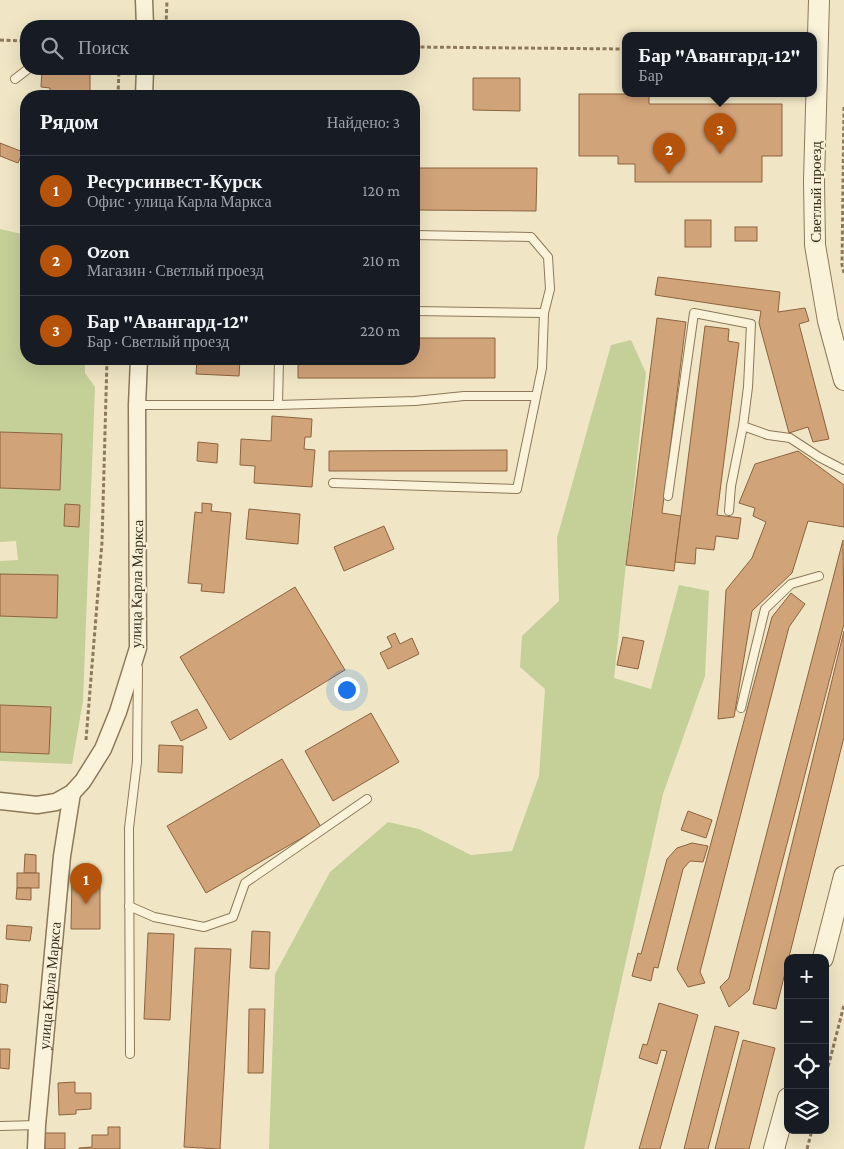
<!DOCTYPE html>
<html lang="ru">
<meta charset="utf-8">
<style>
body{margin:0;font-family:"Crimson Pro",serif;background:#242831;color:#f1f3f6}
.controls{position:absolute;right:15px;bottom:15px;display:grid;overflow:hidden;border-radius:10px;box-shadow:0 5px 20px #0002}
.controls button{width:45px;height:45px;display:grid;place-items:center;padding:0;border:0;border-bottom:1px solid #363941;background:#171b24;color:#f1f3f6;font:25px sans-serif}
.you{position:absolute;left:346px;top:689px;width:18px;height:18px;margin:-12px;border:4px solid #fff;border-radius:50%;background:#1a73e8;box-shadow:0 0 0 8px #1a73e833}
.badge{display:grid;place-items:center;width:32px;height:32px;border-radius:50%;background:#b45309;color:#fff;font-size:16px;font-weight:700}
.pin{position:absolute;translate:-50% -41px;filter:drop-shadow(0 1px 2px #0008)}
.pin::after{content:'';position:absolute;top:26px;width:18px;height:15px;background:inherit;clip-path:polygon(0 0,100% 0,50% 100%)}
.popup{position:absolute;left:622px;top:32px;width:195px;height:65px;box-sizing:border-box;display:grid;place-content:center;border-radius:10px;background:#171b24;filter:drop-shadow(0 1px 4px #0005);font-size:16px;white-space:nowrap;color:#9ea1a6}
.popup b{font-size:19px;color:#f1f3f6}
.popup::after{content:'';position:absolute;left:50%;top:100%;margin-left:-10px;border:10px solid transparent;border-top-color:#171b24}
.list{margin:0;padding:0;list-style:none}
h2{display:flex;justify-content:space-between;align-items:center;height:65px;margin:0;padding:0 20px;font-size:21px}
h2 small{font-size:16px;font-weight:400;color:#9ea1a6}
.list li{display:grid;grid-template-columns:32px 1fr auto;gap:15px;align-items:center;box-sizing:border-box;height:70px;padding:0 20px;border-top:1px solid #363941}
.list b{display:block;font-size:19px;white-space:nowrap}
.list p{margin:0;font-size:16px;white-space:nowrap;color:#9ea1a6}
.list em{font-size:16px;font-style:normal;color:#9ea1a6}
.icon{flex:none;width:28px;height:28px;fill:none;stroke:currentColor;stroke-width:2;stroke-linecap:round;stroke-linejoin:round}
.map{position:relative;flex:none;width:844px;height:1149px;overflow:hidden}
.search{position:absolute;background:#171b24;box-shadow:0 5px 20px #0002;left:20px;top:20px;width:400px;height:55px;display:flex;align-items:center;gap:12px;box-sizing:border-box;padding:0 18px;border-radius:20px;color:#9ea1a6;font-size:19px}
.panel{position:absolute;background:#171b24;box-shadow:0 5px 20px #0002;left:20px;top:90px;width:400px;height:275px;border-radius:20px}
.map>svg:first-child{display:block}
</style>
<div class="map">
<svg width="844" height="1149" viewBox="0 0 844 1149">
<rect width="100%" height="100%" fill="#f0e6c5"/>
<!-- green -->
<g fill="#c5cf98">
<polygon points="0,229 26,235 26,359 85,359 85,373 95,387 83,701 72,764 0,761 0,561 18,560 16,541 0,542 0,488 60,490 62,434 0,432"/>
<polygon points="631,340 646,373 614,678 651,689 679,585 709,591 705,676 663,794 584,1149 269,1149 275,974 330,872 388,822 419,829 471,855 512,851 539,776 545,689 520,667 522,636 559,601 557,538 611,345"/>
</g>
<!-- building -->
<g fill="#d0a379" stroke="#8c633e">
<polygon points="42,69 90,69 90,96 50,96 50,88 41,87"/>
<polygon points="473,78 520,78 520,111 473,110"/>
<polygon points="579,94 649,94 649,104 782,104 782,156 762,156 762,182 635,182 635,164 618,164 618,156 579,156"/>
<polygon points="0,143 23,152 18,163 0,156"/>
<polygon points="414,168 537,168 536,211 414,210"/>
<rect x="685" y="220" width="26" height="27"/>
<rect x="735" y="227" width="22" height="14"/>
<polygon points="658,277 780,292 778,312 805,308 809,321 799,324 829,439 813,442 808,427 789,433 759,323 761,311 655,295"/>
<polygon points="657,318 686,322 662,513 681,516 674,571 626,565"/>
<polygon points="705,326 729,329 728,341 739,343 717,515 741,518 738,539 716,536 714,550 696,548 695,564 675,562"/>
<polygon points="414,338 495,338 495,378 298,378 298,359 414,359"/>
<polygon points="197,359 240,359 239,376 196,374"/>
<polygon points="272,416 312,419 311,437 305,437 304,449 315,450 312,487 254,483 255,466 240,465 241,439 271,441"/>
<polygon points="0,432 62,434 60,490 0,488"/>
<polygon points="198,442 218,444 217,463 197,461"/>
<polygon points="507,450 507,471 329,471 329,451"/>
<polygon points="798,451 844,485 844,527 808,521 792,573 752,611 734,717 718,719 726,590 752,558 766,522 753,516 755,508 739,503 755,464"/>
<polygon points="202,503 212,504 211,511 231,513 224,593 201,591 202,584 188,583 195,512 202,513"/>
<polygon points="65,504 80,505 79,527 64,526"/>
<polygon points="249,509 300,514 298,544 246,539"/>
<polygon points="384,526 394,549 344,571 334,547"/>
<polygon points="843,540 844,624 749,990 729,1007 720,987 729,978"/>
<polygon points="0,574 58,575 57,618 0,616"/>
<polygon points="295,587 345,670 230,740 180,657"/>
<polygon points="791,593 805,604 789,627 700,972 705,983 688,987 677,969 772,617"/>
<polygon points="844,631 844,737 776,1009 753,1004"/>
<polygon points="395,633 400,644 412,638 419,654 388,669 380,653 392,647 387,637"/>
<polygon points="623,637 644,641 638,669 617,665"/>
<polygon points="0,705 51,707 49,754 0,752"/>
<polygon points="197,709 207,728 181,741 171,722"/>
<polygon points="371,713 399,762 333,801 305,751"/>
<polygon points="159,745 183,746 182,773 158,772"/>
<polygon points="282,759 321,827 206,893 167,826"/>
<polygon points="688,811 712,820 706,838 681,830"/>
<polygon points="692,843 708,846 703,862 690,861 683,869 658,968 654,967 651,981 632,976 638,953 641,954 667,859 677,848"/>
<polygon points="25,854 36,855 36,873 24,873"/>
<rect x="17" y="873" width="22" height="15"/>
<polygon points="72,878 100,878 100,929 71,929"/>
<polygon points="17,888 31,888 31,900 16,899"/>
<polygon points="7,925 32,927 30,941 6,939"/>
<polygon points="252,931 270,932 269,969 250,968"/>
<polygon points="148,933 174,934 170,1020 144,1019"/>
<polygon points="195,948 231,949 220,1149 184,1147"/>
<polygon points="0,984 8,985 6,1003 0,1002"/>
<polygon points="659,1003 698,1015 660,1149 639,1149 667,1051 661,1050 657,1064 639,1058 643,1044 647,1045"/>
<polygon points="249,1009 265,1009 263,1073 248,1073"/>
<polygon points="715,1026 739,1032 708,1149 684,1149"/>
<polygon points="743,1040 775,1048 749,1149 715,1149"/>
<polygon points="0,1049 10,1049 9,1069 0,1068"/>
<polygon points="75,1082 75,1093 91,1093 91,1109 76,1110 76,1114 59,1115 58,1083"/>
<polygon points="108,1127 120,1127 120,1149 79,1149 79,1148 92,1147 92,1135 108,1135"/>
<rect x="45" y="1133" width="20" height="16"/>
</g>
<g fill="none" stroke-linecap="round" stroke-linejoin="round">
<!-- service casing -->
<g stroke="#8c785a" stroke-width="10">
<g id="service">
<polyline points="15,79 28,69"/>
<polyline points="414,311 544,313"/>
<polyline points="137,405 278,405 415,401 464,396 536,396"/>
<polyline points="278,405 279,359"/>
<polyline points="333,483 517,489 542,368 544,313 550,289 548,257 531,237 414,235"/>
<polyline points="668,496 694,313 751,324 748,387 743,426 768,435 790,438 819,457 844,470"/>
<polyline points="729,511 731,486 743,426"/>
<polyline points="741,708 765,609 791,584 819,576"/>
<polyline points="129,906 154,917 204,927 233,917 245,883 367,799"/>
<polyline points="130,1054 129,828 137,762 138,668"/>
<polyline points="0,1126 37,1125"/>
</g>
</g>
<!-- minor casing -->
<g stroke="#8c785a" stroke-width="19">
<g id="minor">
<polyline points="144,0 145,26"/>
<polyline points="144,96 145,69"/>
<polyline points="0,801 37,805 56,802 72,793 83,781 103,749 118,712 138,648 137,405 139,359"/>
<path id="s1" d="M36 1149 37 1125 62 856 72 793"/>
</g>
</g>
<!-- tertiary casing -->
<g stroke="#8c785a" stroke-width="22">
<g id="tertiary">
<polyline points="819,0 814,181 815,245 828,321 844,380"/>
<polyline points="823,958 844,876"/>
<polyline points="774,1149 788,1098"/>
</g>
</g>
<!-- path -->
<g stroke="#8c785a" stroke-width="3" stroke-dasharray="4 2.5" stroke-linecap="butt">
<polyline points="166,26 167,0"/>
<polyline points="0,40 26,41"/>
<polyline points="414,47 626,49"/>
<polyline points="118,96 119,69"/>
<polyline points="844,107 842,265 844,273"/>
<polyline points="86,740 102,542 107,359"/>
<polyline points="825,1079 844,1005"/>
<polyline points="807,1149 812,1130"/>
</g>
<!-- service -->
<use href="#service" stroke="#faf3d9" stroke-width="8"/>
<!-- minor -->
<use href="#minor" stroke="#faf3d9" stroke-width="16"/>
<!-- tertiary -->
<use href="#tertiary" stroke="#faf3d9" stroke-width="20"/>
</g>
<g text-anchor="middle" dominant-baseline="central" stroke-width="4" stroke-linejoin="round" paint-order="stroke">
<!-- street labels -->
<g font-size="15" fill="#3c2e1e" stroke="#f7f0d5">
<text transform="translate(816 192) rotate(-90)">Светлый проезд</text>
<text transform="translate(137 584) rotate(-89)">улица Карла Маркса</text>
<text stroke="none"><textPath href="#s1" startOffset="164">улица Карла Маркса</textPath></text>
</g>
</g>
</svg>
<div class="controls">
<button>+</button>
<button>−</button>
<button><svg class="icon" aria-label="locate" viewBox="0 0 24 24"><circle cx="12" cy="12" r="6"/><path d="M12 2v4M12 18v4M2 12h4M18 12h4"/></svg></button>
<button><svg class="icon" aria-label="layers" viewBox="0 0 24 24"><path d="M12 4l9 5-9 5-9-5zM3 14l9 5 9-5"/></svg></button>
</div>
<div class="you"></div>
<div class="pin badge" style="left:86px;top:904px">1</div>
<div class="pin badge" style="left:669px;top:174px">2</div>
<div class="pin badge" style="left:720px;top:154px">3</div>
<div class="popup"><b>Бар &quot;Авангард-12&quot;</b>Бар</div>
<div class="search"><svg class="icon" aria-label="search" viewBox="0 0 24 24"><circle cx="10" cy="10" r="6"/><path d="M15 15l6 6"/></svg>Поиск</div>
<section class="panel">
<h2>Рядом<small>Найдено: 3</small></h2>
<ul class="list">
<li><span class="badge">1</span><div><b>Ресурсинвест-Курск</b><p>Офис · улица Карла Маркса</p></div><em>120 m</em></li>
<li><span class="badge">2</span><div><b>Ozon</b><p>Магазин · Светлый проезд</p></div><em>210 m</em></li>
<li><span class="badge">3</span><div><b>Бар &quot;Авангард-12&quot;</b><p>Бар · Светлый проезд</p></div><em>220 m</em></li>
</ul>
</section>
</div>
